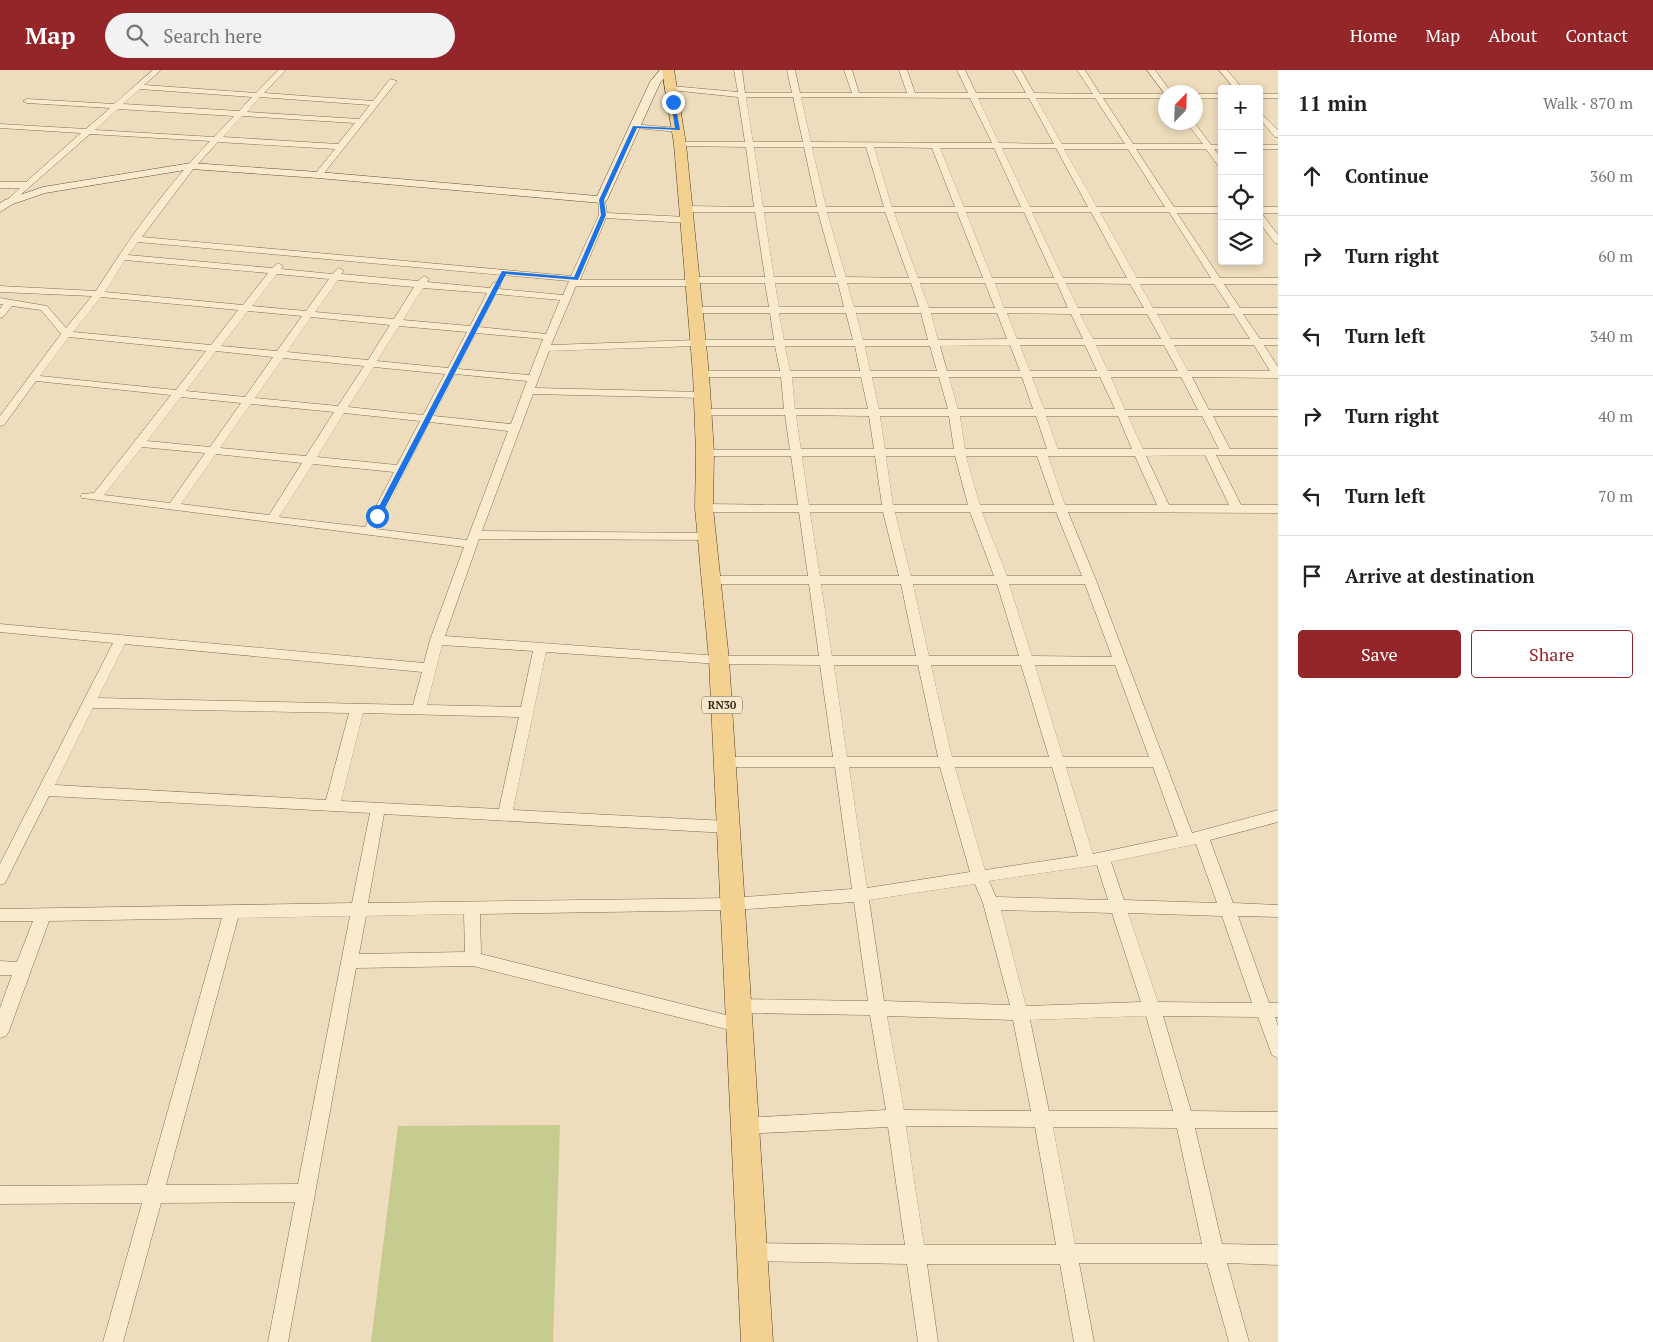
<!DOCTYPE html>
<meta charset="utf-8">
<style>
body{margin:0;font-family:"PT Serif",serif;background:#f2f2f2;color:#222}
.controls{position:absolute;right:15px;top:15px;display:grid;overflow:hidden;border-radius:5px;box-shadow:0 2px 8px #0003}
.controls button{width:45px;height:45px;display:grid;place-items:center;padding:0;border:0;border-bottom:1px solid #e0e0e0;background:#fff;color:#222;font:25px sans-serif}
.compass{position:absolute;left:1158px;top:15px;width:45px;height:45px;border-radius:50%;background:#fff;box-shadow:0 2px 8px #0003;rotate:23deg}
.stop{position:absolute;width:15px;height:15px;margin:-11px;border:4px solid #1a73e8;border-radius:50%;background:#fff}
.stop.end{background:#1a73e8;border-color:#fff;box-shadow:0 1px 5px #0008}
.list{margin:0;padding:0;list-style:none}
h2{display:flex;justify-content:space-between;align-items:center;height:65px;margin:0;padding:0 20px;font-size:21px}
h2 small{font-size:16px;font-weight:400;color:#767676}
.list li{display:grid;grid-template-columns:32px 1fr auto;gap:15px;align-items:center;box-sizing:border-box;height:80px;padding:0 20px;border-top:1px solid #e0e0e0}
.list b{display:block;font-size:19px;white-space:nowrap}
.list em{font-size:16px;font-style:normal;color:#767676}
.actions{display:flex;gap:10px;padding:15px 20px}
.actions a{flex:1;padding:11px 0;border:1px solid #942529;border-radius:5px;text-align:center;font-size:18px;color:#942529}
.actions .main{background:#942529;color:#fff}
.icon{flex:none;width:28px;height:28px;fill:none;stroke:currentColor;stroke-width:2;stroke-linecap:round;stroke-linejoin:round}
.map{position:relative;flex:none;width:1278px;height:1272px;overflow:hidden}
header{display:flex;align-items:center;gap:30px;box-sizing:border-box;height:70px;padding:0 25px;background:#942529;color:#fff}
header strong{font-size:24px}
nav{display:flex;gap:28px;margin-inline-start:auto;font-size:18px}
.search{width:350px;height:45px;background:#f2f2f2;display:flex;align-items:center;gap:12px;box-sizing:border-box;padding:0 18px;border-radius:28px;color:#767676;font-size:19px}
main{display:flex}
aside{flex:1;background:#fff}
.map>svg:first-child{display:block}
</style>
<header>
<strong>Map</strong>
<div class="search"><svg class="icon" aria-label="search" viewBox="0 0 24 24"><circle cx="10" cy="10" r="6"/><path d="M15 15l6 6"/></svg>Search here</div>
<nav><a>Home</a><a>Map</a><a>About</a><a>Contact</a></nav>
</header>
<main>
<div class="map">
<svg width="1278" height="1272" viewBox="0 0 1278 1272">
<rect width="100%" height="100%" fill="#eeddbc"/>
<!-- green -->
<polygon fill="#c6cb90" points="560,1055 553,1272 371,1272 398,1056"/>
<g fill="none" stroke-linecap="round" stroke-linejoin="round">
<!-- street casing -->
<g stroke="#856d55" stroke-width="1">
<g id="street">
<path d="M153 0H161L144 15 256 23 278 0H286L264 23 373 31 390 9 397 11 321 107 314 105 335 79 218 72 194 98 142 167 571 206 599 145 598 128 605 130 607 143 687 147 691 150 687 153 606 148 580 210H686L691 207H765L755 142H686L682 139 686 136 754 137 746 77 680 76 676 74 680 72H745L738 27 671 20 667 18 671 16 738 22 734 0H742L745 23H792L787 0H795L800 23H852L844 0H852L859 23H907L899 0H907L915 23H968L957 0H965L976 23H1026L1013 0H1021L1034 23 1093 24 1077 0H1085L1100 24H1166V28H1103L1133 74H1203L1186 52H1194L1211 75H1222V79H1214L1222 89V97H1219L1206 79H1136L1174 137H1222V143H1177L1220 208H1278V214H1224L1240 238H1278V244H1243L1260 269H1278V275H1264L1278 297V308L1192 307 1209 340H1278V346H1213L1230 379H1278V385H1216L1241 435H1278V443L1068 442 1096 510 1192 763 1278 740V752L1210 770 1233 833 1278 835V847L1238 846 1269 933H1278V947H1275L1278 956V988L1272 985 1258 947 1163 946 1191 1041 1278 1042V1058H1195L1222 1174 1278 1175V1195L1227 1193 1249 1272H1229L1207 1193H1079L1094 1272H1074L1060 1194H927L938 1272H918L907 1194 752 1191 745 1189 742 1182 745 1175 752 1173 905 1175 888 1057 743 1064 737 1062 734 1056 737 1050 743 1048 886 1040 870 945 738 943 732 941 730 936 732 931 738 929 868 931 854 832 732 840 480 844 481 884 738 948 744 950 747 955 744 960 738 962 473 896 356 898 288 1272H268L295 1132 161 1133 123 1272H103L142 1133 0 1134V1116L147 1115 222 848 49 851 9 961 6 966 0 968V938L12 905H0V891L17 892 33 851H0V839L352 833 370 743 49 726 5 813 0 815V794L113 573 0 562V554L424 593 430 570 464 477 82 428 80 426 82 424 94 423 171 325 36 311 4 355 0 356V346L61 264 41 240 12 236 3 247 0 248V239L3 234H0V228L47 236 66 258 92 226 0 222V216L96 221C129 168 167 116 210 71L90 64 9 135 5 132 20 118H0V112H26L81 63 0 58V54L86 59 110 38 27 33 23 31 27 29 114 34ZM140 19 252 27 239 41 123 34ZM260 27 370 35 359 49 247 42ZM746 27H793L803 72H753ZM801 27 970 28 992 73 811 72ZM978 28H1029L1054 74 999 73ZM1036 28H1095L1125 74H1062ZM118 39 234 46 214 67 95 60ZM242 46 355 53 338 74 223 67ZM754 77H804L817 137H763ZM812 77H866L884 137H826ZM874 77 932 78 955 137H892ZM940 78H994L1021 137H964ZM1002 78H1056L1088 137H1030ZM1064 79H1128L1165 137H1097ZM764 142H818L836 207H774ZM827 142H885L909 208 846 207ZM894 142H957L983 208H918ZM966 142H1024L1054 208H992ZM1032 142H1091L1127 208H1063ZM1100 142H1169L1211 208H1137ZM138 172 569 211 563 225 499 219 501 215 496 212 493 213 490 218 427 212 429 209 424 206 418 211 341 204 344 201 339 198 332 204 281 199 283 196 278 193 272 198 128 185ZM125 190 268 203 243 235 105 222ZM277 204 329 209 306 241 252 236ZM338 210 414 217 394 249 315 242ZM696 213H765L769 237H693L688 240 693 243H770L774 270H697L551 275 576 216H691ZM775 213H838L844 237H779ZM847 213H911L919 237H854ZM920 213H985L995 238H929ZM995 213H1057L1068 238H1004ZM1066 213 1130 214 1144 238H1078ZM1140 214H1214L1230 238H1153ZM423 218 487 223 470 256 403 250ZM496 224 560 230 546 264 479 257ZM101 227 238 240 211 275 73 262ZM248 241 302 246 277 281 221 276ZM779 243H846L853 270H784ZM856 243H921L928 270H863ZM931 243H997L1007 269 938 270ZM1007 243 1071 244 1083 269H1017ZM1080 244H1147L1161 269H1093ZM1157 244H1234L1250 269H1171ZM311 247 390 255 368 290 287 282ZM399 256 467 262 448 298 377 291ZM476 263 543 269 529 305 458 299ZM69 267 206 281 176 320 40 306ZM1010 275 1020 301H947L940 276ZM1020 275H1085L1097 301H1030ZM1096 275H1164L1178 301H1108ZM1174 275H1254L1270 301H1188ZM697 276H775L780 301H701L696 304 701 307H781L784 339H701L696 342 701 345H785L790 380H705L699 383 705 386H791L798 435 704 434 698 438 704 442H799L808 506H711L705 510 711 514H809L819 586H719L445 566 479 469 712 470 714 467 708 463 482 461 533 324 701 328 706 325 701 322 535 318 549 281ZM785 276H855L860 301H790ZM865 276H930L937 301H870ZM216 281 273 287 245 327 186 321ZM283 288 364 296 338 336 255 328ZM374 297 445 304 423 345 348 337ZM455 304 527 311 511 354 434 346ZM792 307H861L868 339H795ZM872 307H939L948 339H879ZM949 307H1022L1033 339H958ZM1032 307H1100L1115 339H1044ZM1111 307H1181L1198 340H1125ZM181 327 241 333 210 377 147 371ZM251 334 334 342 306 386 220 378ZM344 343 420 351 397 395 317 387ZM796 345 869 346 874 379H801ZM880 346H949L954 379H885ZM960 346H1036L1047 379H965ZM1046 346H1118L1132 379H1058ZM1128 346H1202L1219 379H1143ZM430 352 508 361 467 470 376 459ZM142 377 205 383 170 433 104 425ZM216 384 302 393 269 445 181 434ZM1205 385 1229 435H1169L1146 386ZM802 386H875L882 435H809ZM886 386H955L968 435H893ZM966 386H1037L1054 435H980ZM1048 386H1135L1157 435H1065ZM313 394 394 402 365 457 279 447ZM810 442H883L899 506H820ZM895 442H970L994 506H911ZM982 442H1056L1082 506H1007ZM821 514H901L916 586H832ZM913 514H997L1019 586H929ZM1009 514H1085L1112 587 1032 586ZM125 574 422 602 413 635 98 628ZM442 575 533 581 521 637 427 635ZM546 582 719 594 820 595 833 687H724L719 688 717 692 719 696 724 697H835L852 819 732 828 368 833 384 744 727 763 732 761 734 757 732 753 727 751 513 740ZM834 595H918L938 687H847ZM931 595H1021L1049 687H952ZM1035 595H1115L1149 687H1063ZM93 638 349 643 326 730 55 715ZM363 643 519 647 499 739 341 731ZM849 697H940L970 802 867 818ZM955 697H1052L1078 786 985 800ZM1066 697H1153L1178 766 1093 784ZM1196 774 1217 833 1124 830 1111 792ZM1097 795 1108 830 996 827 989 811ZM975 814 983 833 1010 935 884 931 869 830ZM1001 840 1112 843 1141 932 1026 936ZM1128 843 1222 846 1252 933 1158 932ZM464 844 465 882 359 884 366 846ZM350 846 298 1114 166 1115 238 848ZM887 946 1013 950 1031 1041 904 1040ZM1146 946 1173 1041H1049L1030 950ZM906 1056 1035 1057 1056 1175H924ZM1053 1057 1177 1058 1202 1174H1075Z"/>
<polygon points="1147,0 1155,0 1171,22 1165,24"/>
<polygon points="1219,0 1227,0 1243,19 1235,19"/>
<rect x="1196" y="24" width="26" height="4"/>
<rect x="1259" y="24" width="19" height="4"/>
<polygon points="1259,41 1278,60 1278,67 1275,67 1259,48"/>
<polygon points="632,54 678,58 682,60 678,62 635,58 632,58"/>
<rect x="1259" y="75" width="19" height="4"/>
<rect x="1259" y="137" width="19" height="6"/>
<polygon points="1259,143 1262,144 1278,165 1278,174 1275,173 1259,152"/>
</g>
</g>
<!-- secondary casing -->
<g stroke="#664e39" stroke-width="1">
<polygon id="secondary" points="660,0 670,0 660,13 607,130 601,133 318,108 191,99 45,123 13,134 0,142 0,133 5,130 43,117 191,93 318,102 597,126 650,12"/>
</g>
<!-- primary casing -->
<g stroke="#523c2a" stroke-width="1">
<polygon id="primary" points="662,0 674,0 686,74 709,304 714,383 713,438 729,590 773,1272 741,1272 709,590 695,438 696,383 693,304 674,74"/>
</g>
<!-- street -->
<use href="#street" fill="#f9ebce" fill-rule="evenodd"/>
<!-- secondary -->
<use href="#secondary" fill="#f9ebce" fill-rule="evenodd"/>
<!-- primary -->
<use href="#primary" fill="#f3d291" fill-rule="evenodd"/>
</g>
<!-- route -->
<polygon fill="#1a73e8" points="673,31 675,32 680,60 637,58 604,130 606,145 578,210 506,204 381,446 375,447 374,446 502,201 574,207 601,145 599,130 633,56 675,58 671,32"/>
<g text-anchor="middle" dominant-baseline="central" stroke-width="5" stroke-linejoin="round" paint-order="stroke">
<!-- shield labels -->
<rect fill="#f5e8cb" stroke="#6e604f" stroke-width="1" x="702" y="626.5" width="40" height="17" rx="4"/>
<g font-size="11" font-weight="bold" fill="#34261a">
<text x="722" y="635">RN30</text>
</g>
</g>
</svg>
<div class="controls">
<button>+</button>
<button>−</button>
<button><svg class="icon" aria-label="locate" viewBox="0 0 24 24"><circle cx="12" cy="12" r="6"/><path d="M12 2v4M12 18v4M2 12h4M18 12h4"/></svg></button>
<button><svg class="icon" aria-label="layers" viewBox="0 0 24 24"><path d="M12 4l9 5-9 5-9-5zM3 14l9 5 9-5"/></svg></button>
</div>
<svg class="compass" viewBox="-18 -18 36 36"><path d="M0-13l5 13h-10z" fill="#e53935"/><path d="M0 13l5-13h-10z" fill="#767676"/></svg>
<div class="stop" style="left:377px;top:446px"></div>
<div class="stop end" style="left:673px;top:32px"></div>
</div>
<aside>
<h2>11 min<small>Walk · 870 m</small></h2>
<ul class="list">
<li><svg class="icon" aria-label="ahead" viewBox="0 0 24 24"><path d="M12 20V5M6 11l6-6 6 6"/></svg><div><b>Continue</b></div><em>360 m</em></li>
<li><svg class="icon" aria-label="right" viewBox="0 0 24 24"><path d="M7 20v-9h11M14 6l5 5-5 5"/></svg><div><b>Turn right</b></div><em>60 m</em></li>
<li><svg class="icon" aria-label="left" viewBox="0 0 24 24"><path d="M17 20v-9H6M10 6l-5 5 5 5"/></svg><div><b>Turn left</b></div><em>340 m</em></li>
<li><svg class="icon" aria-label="right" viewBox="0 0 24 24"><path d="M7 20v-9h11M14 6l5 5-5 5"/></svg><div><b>Turn right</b></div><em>40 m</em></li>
<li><svg class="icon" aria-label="left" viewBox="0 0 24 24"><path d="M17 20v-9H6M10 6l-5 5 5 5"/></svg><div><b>Turn left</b></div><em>70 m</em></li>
<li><svg class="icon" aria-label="arrive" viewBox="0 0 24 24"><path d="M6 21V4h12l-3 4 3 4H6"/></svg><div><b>Arrive at destination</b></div></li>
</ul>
<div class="actions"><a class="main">Save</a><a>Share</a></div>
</aside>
</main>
